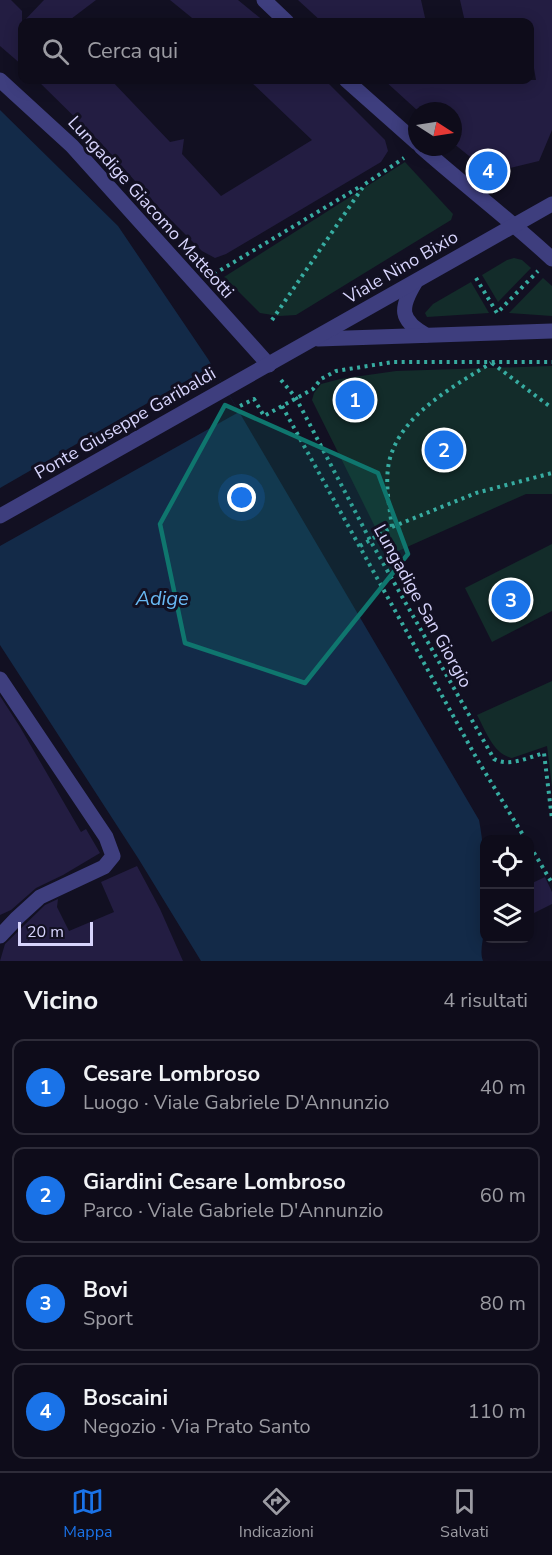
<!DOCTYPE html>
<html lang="it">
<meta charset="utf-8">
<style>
body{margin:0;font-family:"Nunito Sans",sans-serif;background:#171523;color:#f1f3f6}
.controls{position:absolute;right:18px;bottom:18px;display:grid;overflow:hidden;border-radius:12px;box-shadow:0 3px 15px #0003}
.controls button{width:54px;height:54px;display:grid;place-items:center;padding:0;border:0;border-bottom:2px solid #2e2c39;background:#0e0c1a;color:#f1f3f6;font:30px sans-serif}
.compass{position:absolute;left:408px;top:102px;width:54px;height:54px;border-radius:50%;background:#0e0c1a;box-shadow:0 3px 15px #0003;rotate:102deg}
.scale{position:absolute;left:18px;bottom:15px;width:75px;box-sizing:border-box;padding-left:6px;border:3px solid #d7d4fc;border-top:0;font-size:16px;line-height:21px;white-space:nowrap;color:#d7d4fc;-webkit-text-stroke:4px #121022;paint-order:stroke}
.you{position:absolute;left:242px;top:498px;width:21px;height:21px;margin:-15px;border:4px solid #fff;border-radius:50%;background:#1a73e8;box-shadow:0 0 0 9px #1a73e833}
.badge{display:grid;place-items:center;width:39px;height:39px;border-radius:50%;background:#1a73e8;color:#fff;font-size:20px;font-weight:700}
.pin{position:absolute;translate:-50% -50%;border:3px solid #fff;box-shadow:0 2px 6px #0006}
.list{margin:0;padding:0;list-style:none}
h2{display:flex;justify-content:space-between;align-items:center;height:78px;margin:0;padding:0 24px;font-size:26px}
h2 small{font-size:20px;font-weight:400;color:#9b9ba2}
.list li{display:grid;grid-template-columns:39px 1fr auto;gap:18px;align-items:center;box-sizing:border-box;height:96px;margin:0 12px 12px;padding:0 12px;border:2px solid #2e2c39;border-radius:12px}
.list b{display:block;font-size:22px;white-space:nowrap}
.list p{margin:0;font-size:20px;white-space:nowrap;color:#9b9ba2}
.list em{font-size:20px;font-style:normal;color:#9b9ba2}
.icon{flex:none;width:33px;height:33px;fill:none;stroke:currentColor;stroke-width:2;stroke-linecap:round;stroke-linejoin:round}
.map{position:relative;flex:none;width:552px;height:961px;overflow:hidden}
.search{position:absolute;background:#0e0c1a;box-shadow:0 3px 15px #0003;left:18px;right:18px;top:18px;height:66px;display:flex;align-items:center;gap:15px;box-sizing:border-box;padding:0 21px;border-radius:12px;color:#9b9ba2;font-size:22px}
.sheet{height:510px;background:#0e0c1a}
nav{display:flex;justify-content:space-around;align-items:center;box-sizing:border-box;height:84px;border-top:2px solid #2e2c39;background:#0e0c1a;font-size:16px;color:#9b9ba2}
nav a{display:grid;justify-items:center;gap:3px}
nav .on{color:#1a73e8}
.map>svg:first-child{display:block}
</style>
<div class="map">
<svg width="552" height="961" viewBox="0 0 552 961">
<rect width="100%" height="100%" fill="#121022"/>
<!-- green -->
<g fill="#132c2a">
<polygon points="405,162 453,214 451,220 296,315 279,316 260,313 224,277"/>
<polygon points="514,258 522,260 531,268 498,302 482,275 507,260"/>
<polygon points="543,278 552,286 552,316 509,313"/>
<polygon points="471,282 489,313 427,317 425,313 433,304"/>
<polygon points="552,366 552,494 526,494 389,555 312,400 314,393 321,384 340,379 396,371"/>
<polygon points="552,544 552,611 492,642 465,588"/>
<path d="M552 681V787L547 746 512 758C493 754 486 731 477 715Z"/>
</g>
<!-- water -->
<path fill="#132a48" d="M0 110 118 226 208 359 479 820C486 856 485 892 484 928 484 939 479 951 483 961H201L138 858 0 645Z"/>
<!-- pier -->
<polygon fill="#121022" points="212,366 239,412 0,546 0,488"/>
<!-- building -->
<g fill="#231d42">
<polygon points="0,0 11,0 22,11 22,65 0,46"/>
<polygon points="44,0 96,0 67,22 23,22"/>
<polygon points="170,0 238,0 265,22 197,22"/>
<polygon points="298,0 421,0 426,22 322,22"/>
<polygon points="460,0 552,0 552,130 539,161 490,173 453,143 453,111 418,111 384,80 536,80 530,45 530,22 465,22"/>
<polygon points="37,80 111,80 170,142 184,139 182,154 221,196 312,140 249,80 325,80 385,140 388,151 381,162 226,254 215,258 202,251 162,211 100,142"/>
<polygon points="0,696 20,727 81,832 86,829 100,853 63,875 36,888 11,910 0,915"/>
<polygon points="137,866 160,909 183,961 0,961 5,944 45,905 58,899 57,907 69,931 114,912 101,882"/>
<polygon points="545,877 552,892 552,904 530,915 530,884"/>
</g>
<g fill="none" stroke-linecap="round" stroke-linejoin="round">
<!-- path -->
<g stroke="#37aca1" stroke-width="4" stroke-dasharray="3 4.5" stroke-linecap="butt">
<polyline points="214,274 361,186"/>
<polyline points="476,278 497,313 538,271"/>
<polyline points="272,320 365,184 404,158"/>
<polyline points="492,363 552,408"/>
<path d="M281 380 296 398 370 540 494 759C509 767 527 758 544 753L552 819"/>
<polyline points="240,406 254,399 264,416 313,389 321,379 336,371 393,362 552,362"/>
<polyline points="282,406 477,759 526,840"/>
<polyline points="392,527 476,493 552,473"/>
<path d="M360 546 392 527C389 503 383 475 392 452 407 411 456 385 491 363"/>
<polyline points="530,846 552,883"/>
</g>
<!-- minor -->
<g stroke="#3e3e7e" stroke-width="15">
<polyline points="264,0 287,22"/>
<polyline points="0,80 72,146 269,365"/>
<polyline points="346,80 417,143"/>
<path d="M421 147C464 185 510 220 552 259"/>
<path d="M415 283C400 308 399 320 426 335"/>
<polyline points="318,339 552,331"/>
<polyline points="0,516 552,204"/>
<polyline points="0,679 106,837 113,856 104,867 40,897 17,918 0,936"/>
</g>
</g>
<!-- marked area -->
<path fill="#0f766e" fill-opacity="0.2" stroke="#0f766e" stroke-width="4.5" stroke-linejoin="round" d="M225 405 378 473 408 554 305 683 185 643 160 524Z"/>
<g text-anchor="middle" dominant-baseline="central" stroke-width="6" stroke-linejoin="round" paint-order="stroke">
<!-- street labels -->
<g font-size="18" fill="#d7d4fc" stroke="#121022">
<text transform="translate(151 207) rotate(48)">Lungadige Giacomo Matteotti</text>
<text transform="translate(401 267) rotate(-30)">Viale Nino Bixio</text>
<text transform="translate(125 423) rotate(-30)">Ponte Giuseppe Garibaldi</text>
<text transform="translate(423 606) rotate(61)">Lungadige San Giorgio</text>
</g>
<!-- water labels -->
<g font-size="20" font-style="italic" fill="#69b9f4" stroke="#121022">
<text x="162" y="598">Adige</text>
</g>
</g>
</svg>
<div class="controls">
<button><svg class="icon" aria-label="locate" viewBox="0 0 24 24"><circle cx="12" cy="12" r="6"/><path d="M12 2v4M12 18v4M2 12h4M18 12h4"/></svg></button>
<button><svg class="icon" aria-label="layers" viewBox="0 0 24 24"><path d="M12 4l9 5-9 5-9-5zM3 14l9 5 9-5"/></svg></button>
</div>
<svg class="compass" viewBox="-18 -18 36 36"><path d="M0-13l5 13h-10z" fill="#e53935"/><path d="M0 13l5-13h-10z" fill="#9b9ba2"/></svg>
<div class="scale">20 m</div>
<div class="you"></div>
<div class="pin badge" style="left:355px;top:400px">1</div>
<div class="pin badge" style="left:444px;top:450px">2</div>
<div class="pin badge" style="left:511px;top:600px">3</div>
<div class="pin badge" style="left:488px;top:171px">4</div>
<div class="search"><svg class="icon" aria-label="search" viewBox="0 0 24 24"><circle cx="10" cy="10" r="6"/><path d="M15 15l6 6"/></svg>Cerca qui</div>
</div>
<section class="sheet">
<h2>Vicino<small>4 risultati</small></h2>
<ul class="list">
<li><span class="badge">1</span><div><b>Cesare Lombroso</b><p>Luogo · Viale Gabriele D'Annunzio</p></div><em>40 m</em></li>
<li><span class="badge">2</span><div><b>Giardini Cesare Lombroso</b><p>Parco · Viale Gabriele D'Annunzio</p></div><em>60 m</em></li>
<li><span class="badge">3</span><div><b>Bovi</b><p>Sport</p></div><em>80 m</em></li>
<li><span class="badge">4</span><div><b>Boscaini</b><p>Negozio · Via Prato Santo</p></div><em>110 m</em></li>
</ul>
</section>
<nav>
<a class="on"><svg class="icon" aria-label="map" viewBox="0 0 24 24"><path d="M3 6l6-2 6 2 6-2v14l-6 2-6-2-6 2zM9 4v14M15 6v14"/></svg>Mappa</a>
<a><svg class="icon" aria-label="directions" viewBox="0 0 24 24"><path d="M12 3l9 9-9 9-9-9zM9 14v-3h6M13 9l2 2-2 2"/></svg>Indicazioni</a>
<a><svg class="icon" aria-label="saved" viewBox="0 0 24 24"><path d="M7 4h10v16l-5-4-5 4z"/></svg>Salvati</a>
</nav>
